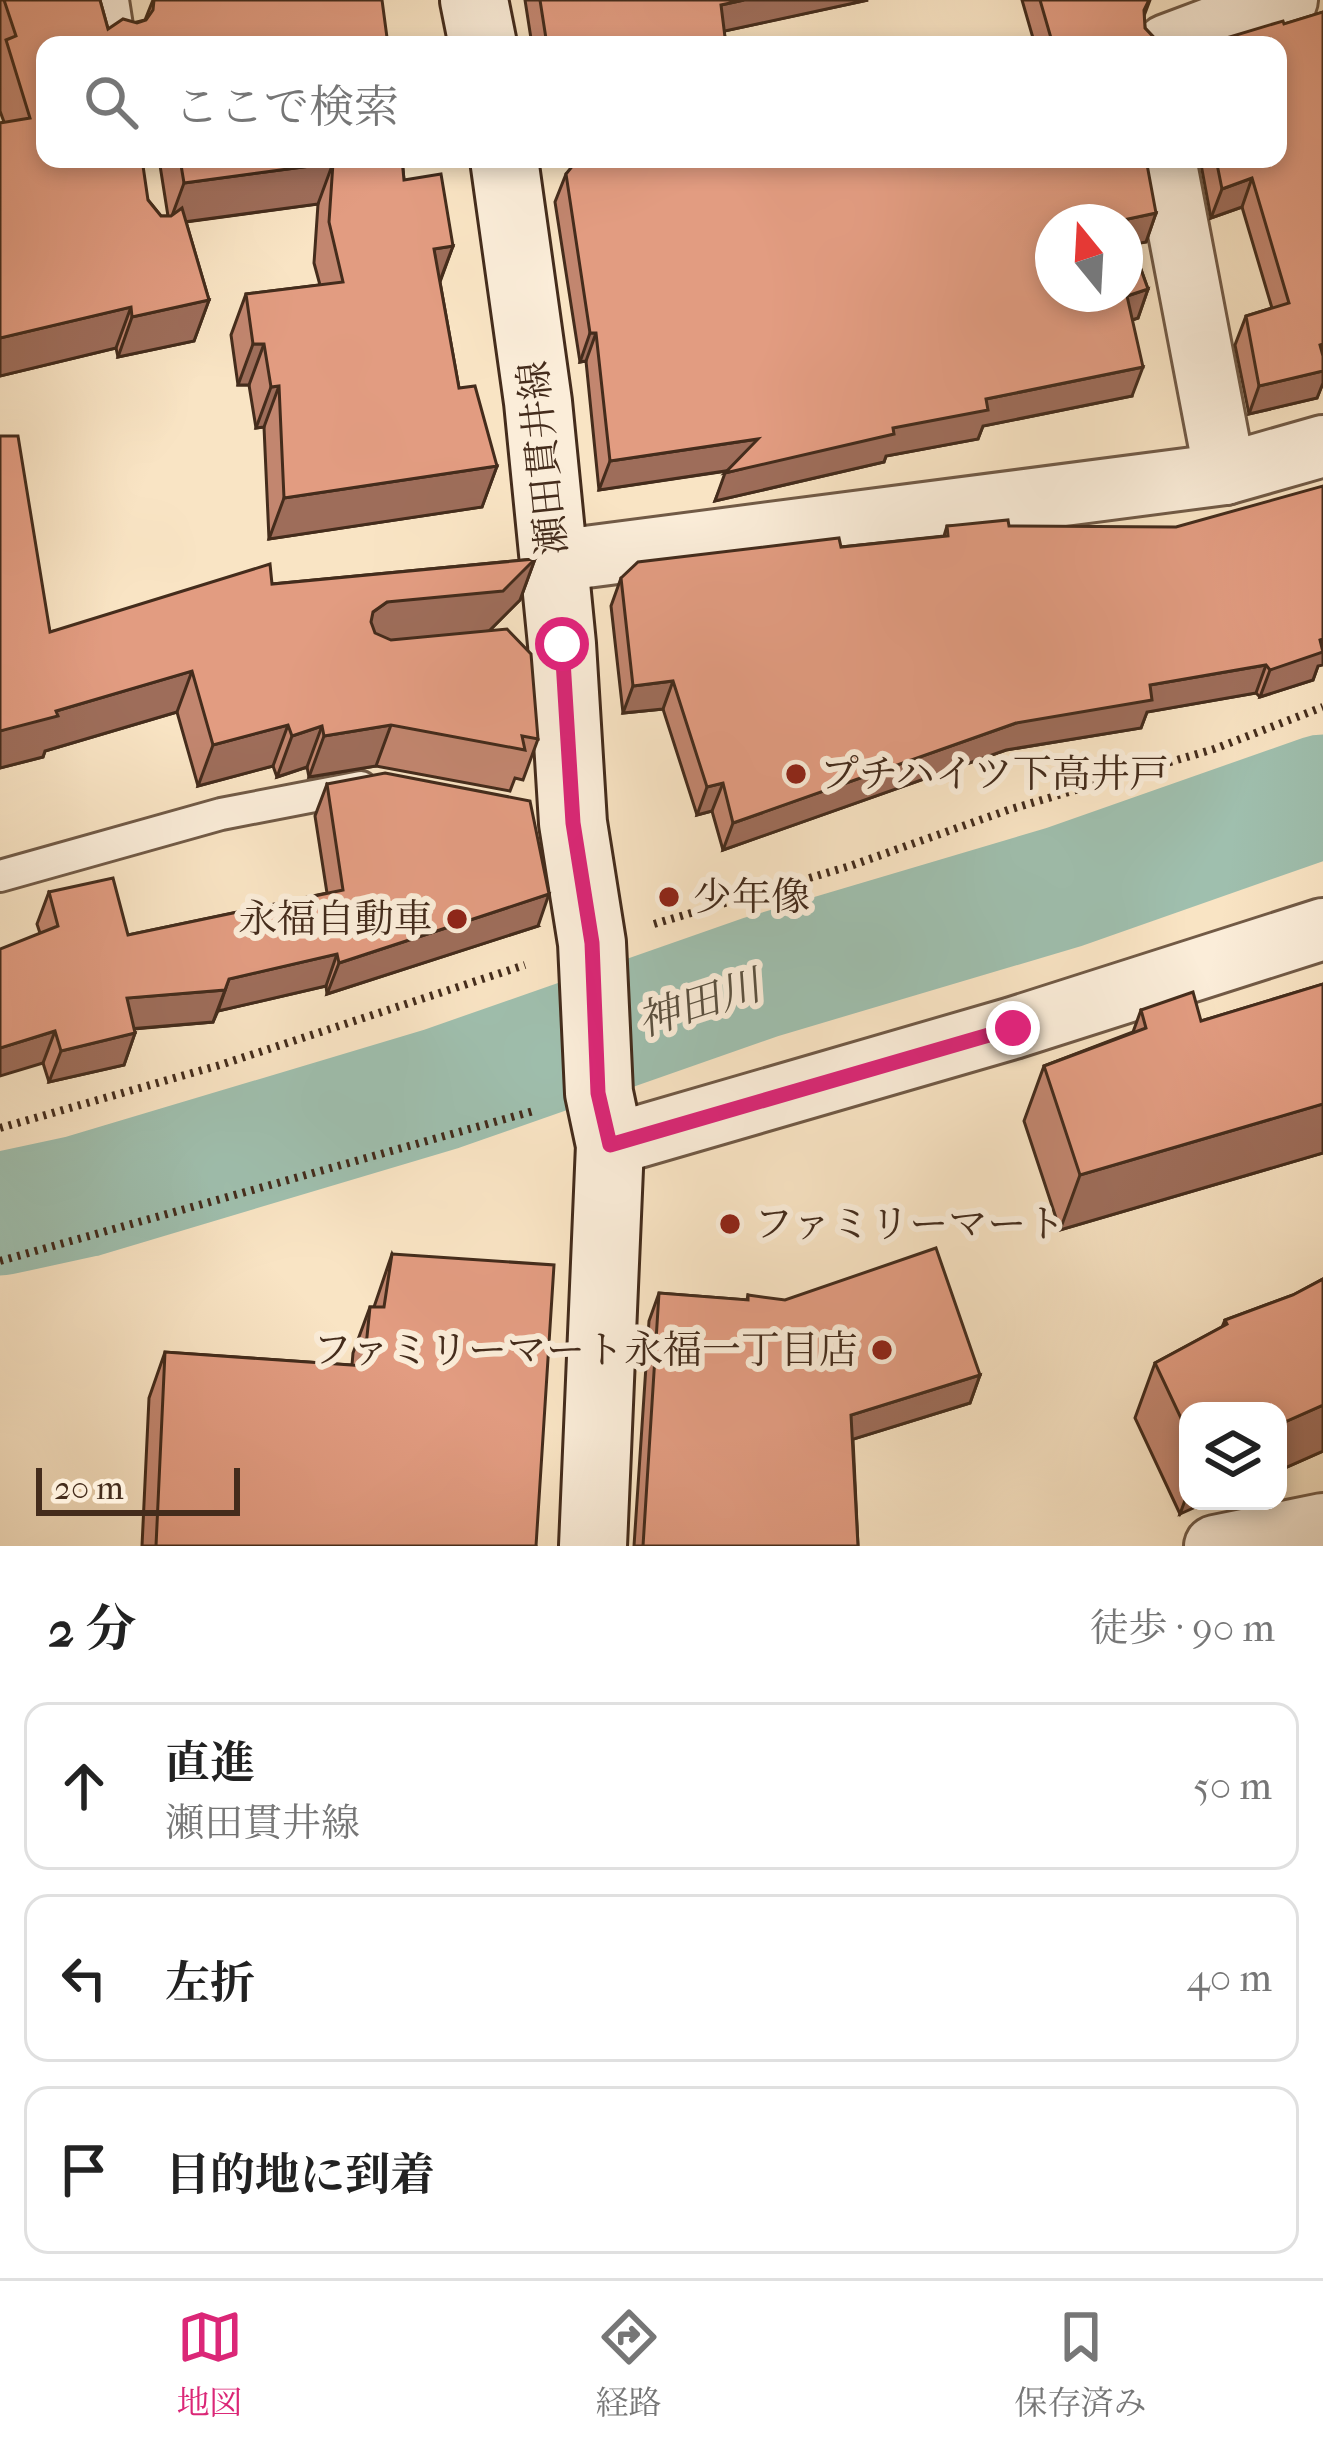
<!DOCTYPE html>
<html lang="ja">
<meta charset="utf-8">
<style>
body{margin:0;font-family:"IM FELL French Canon","Noto Serif JP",serif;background:#f2f2f2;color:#222}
.controls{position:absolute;right:36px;bottom:36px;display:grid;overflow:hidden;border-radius:24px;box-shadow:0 6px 18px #0003}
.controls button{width:108px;height:108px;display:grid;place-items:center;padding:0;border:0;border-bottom:3px solid #e0e0e0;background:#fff;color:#222;font:60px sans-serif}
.compass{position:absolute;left:1035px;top:204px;width:108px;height:108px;border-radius:50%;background:#fff;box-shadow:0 6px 18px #0003;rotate:342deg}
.scale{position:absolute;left:36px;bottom:30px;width:204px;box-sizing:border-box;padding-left:12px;border:6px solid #442c1c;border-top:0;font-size:33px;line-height:42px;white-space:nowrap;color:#442c1c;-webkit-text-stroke:9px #fbedd9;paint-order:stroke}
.stop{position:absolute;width:36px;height:36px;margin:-27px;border:9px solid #db2777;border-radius:50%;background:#fff}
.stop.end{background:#db2777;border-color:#fff;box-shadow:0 3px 12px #0008}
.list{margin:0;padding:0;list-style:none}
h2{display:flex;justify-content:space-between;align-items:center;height:156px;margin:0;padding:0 48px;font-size:51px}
h2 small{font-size:39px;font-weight:400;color:#767676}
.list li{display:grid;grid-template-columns:78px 1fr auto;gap:36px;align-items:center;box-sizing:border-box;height:168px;margin:0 24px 24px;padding:0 24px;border:3px solid #e0e0e0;border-radius:24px}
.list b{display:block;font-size:45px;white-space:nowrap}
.list p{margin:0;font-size:39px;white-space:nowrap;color:#767676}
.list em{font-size:39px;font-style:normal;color:#767676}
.icon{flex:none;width:66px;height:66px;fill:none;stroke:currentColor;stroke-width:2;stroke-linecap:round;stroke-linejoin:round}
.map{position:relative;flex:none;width:1323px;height:1546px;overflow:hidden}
.search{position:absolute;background:#fff;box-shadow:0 6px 18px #0003;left:36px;right:36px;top:36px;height:132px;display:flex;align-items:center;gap:30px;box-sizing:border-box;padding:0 42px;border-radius:24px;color:#767676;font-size:45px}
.sheet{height:732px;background:#fff}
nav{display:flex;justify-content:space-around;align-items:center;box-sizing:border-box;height:168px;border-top:3px solid #e0e0e0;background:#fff;font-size:33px;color:#767676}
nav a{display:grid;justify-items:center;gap:6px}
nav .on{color:#db2777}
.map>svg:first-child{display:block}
</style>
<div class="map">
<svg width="1323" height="1546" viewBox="0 0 1323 1546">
<rect width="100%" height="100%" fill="#f9e4c4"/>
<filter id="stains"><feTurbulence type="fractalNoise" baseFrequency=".00167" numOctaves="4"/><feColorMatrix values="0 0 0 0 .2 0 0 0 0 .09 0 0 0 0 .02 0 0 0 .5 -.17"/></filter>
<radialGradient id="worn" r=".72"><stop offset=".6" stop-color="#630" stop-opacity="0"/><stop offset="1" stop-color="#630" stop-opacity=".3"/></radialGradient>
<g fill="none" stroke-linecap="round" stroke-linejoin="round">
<!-- river -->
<polyline stroke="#9fbfae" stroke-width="123" points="0,1214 83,1196 441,1089 761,977 1064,887 1323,796"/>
<!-- service casing -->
<g stroke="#715a46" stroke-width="36">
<g id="service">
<polyline points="113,0 120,45"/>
<polyline points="0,876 221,814 361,787"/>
</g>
</g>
<!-- minor casing -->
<g stroke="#715a46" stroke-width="66">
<g id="minor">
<polyline points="1167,45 1287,0"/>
<polyline points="1165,159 1225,474"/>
<polyline points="555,561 1225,474 1323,446"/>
<polyline points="610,1145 1013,1028 1323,929"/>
<polyline points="1215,1546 1323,1524"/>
</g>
</g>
<!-- secondary casing -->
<g stroke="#442c1c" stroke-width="72">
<g id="secondary">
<polyline points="474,0 483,45"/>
<polyline points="504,159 538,402 562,644 573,823 592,943 599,1093 610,1145 593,1546"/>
</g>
</g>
<!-- path -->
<g stroke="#442c1c" stroke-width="8" stroke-dasharray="3 6" stroke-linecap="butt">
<polyline points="654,924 850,866 1008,810 1214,749 1323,707"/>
<polyline points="0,1128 220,1065 525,965"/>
<polyline points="0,1261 537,1110"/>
</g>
<!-- service -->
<use href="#service" stroke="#fbedd9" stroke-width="30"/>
<!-- minor -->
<use href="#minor" stroke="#fbedd9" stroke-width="60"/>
<!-- secondary -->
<use href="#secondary" stroke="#fbedd9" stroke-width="66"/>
</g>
<!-- wall -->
<g fill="#c2866f" stroke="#442c1c" stroke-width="3">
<polygon points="0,0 100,0 108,29 145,20 153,0 382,0 45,45 148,200 161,216 168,216 159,159 402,159 404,180 453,246 440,282 459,388 497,466 482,507 269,539 264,427 256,428 249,385 238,385 231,335 246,294 320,285 314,263 318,204 186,222 209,300 194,341 118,357 116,348 0,376 0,123 4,122 0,111"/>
<polygon points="525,0 868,0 724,31 726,45 532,45"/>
<polygon points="1022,0 1150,0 1144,16 1145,28 1161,45 1035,45"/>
<polygon points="1323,12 1323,383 1317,398 1249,414 1235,345 1246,316 1272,308 1242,207 1211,218 1200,159 1278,159 1284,24"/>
<polygon points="566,174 1156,213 1146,242 1132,244 1148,289 1138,318 1132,320 1132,396 983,426 978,439 886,456 884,462 715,501 727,471 599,490 586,361 580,362 555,202"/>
<polygon points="0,436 50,632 272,584 535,559 520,600 489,631 538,739 523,780 515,778 510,791 376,766 309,777 307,767 277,777 273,766 198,786 177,712 45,751 43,757 0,768"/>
<polygon points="947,526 1009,526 1318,666 1313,680 1260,697 1256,693 1147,712 1141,728 1006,750 723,850 712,811 697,815 663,709 623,713 611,606 621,578 841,547 944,536"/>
<polygon points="327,784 538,926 327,994 326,986 218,1011 213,1022 134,1029 135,1033 124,1065 49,1082 43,1063 40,933 37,924 49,892 128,935 327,893 315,816"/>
<polygon points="1323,984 1323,1153 1060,1230 1024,1121 1044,1066 1133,1032 1141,1010 1201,1021"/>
<polygon points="392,1254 536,1546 142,1546 149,1398 165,1352 352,1365 353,1353 370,1307 374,1307"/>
<polygon points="1323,1279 1323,1451 1278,1471 1188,1411 1188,1501 1180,1514 1135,1418 1155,1363 1222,1327 1225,1320 1293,1295"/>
<polygon points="659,1293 747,1300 748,1295 980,1375 970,1403 853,1439 858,1546 634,1546 649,1321"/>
</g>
<!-- shaded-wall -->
<g fill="#9e6d5a" stroke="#442c1c" stroke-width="3">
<polygon points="744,0 868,0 711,34 721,5"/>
<polygon points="333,163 318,204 169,224 184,183"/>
<polygon points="1252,178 1242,207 1211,218 1222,189"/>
<polygon points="1156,213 1146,242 1125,246 1125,222 1122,222 1123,220"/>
<polygon points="453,246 438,286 434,249"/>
<polygon points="1148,289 1138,318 1117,325 1127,296"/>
<polygon points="209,300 194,341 118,357 132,317"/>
<polygon points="131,307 116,348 0,376 0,338"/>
<polygon points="590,333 596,333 586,361 580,362"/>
<polygon points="253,344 264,344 249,385 238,385"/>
<polygon points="1143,367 1132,396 983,426 978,439 886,456 884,462 715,501 725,473 745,468 599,490 610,461 758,439 893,428 986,399"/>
<polygon points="1323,371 1323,383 1317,398 1249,414 1259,386"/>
<polygon points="279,386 264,427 256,428 271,387"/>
<polygon points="497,466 482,507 269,539 284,498"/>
<polygon points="535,559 520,600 489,631 358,653 373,612 387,602"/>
<polygon points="1323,639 1323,665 1318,666 1313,680 1260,697 1270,670"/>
<polygon points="1266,665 1256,693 1147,712 1141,728 1006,750 723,850 733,823 1016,723 1150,685"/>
<polygon points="192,671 177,712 45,751 43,757 0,768 0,731 56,711"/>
<polygon points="673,681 663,709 623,713 633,686"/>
<polygon points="288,725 273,766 198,786 213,745"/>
<polygon points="391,725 376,766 309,777 324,736"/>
<polygon points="322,726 307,767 277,777 292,736"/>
<polygon points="723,783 712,811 697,815 707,787"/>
<polygon points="549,894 538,926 327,994 339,963"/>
<polygon points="337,954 326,986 218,1011 229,979"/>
<polygon points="225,990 213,1022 116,1030 127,998"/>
<polygon points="55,1031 43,1063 0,1076 0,1048"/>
<polygon points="135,1033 124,1065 49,1082 61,1051"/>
<polygon points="1323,1104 1323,1153 1060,1230 1080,1175"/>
<polygon points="980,1375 970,1403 841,1443 851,1415"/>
<polygon points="1323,1405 1323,1451 1278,1471 1278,1425"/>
<polygon points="1188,1492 1188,1501 1209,1501 1180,1514"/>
</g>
<!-- building -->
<g fill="#e29c81" stroke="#442c1c" stroke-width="3">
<polygon points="4,0 100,0 108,29 123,19 137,23 146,20 153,10 154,0 382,0 388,45 45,45 45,159 142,159 148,200 161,216 171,216 182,208 209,300 132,317 131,307 0,338 0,123 30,118 6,40 16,36"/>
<polygon points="540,0 744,0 721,5 726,45 547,45"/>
<polygon points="1040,0 1149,0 1144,10 1145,28 1161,45 1053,45"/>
<polygon points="1323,12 1323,344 1320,345 1323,356 1323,371 1259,386 1246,316 1289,303 1252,178 1222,189 1216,159 1278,159 1278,45 1203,45 1283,21 1284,24"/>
<polygon points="180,159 402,159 404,180 441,174 453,246 434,249 459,388 475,386 497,466 284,498 279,386 271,387 264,344 253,344 246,294 343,282 329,222 333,163 184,183"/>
<polygon points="578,159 1146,159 1156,213 1123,220 1124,222 1053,222 1053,294 1125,294 1125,225 1148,289 1127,296 1143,367 986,399 988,410 893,428 894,434 725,473 758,439 610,461 596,333 590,333 566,174"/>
<polygon points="0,436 18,436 50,632 270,564 272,584 535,559 503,591 387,602 373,612 371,622 375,633 391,640 507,629 531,654 538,739 522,736 525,750 391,725 324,736 322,726 292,736 288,725 213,745 192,671 56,711 58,716 0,731"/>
<polygon points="1323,486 1323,639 1320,640 1323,652 1270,670 1266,665 1150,685 1152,700 1016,723 733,823 723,783 707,787 673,681 633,686 621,578 638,562 839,538 841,547 948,536 947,526 1008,520 1009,526 1176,527"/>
<polygon points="385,773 530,801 549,894 339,963 337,954 229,979 225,990 127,998 135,1033 61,1051 55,1031 0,1048 0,949 58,926 49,892 113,878 128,935 343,890 327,784"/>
<polygon points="1323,984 1323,1104 1080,1175 1044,1066 1146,1028 1141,1010 1193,992 1201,1021"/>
<polygon points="936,1248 980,1375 851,1415 858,1546 643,1546 659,1293 748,1300 748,1295 785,1300"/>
<polygon points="392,1254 554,1265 536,1546 156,1546 165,1352 364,1366 370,1307 384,1307"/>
<polygon points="1323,1279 1323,1405 1278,1425 1278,1411 1188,1411 1188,1433 1155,1363 1227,1324 1225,1320 1293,1295"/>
</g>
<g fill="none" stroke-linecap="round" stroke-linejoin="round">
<!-- route -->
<polyline stroke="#db2777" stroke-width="15" points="562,644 573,823 592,943 598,1093 610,1145 1013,1028"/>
</g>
<!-- markers -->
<g fill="#8f2418" stroke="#fbedd9" stroke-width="4.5">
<circle cx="796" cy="774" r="12"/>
<circle cx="669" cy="897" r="12"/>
<circle cx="457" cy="919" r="12"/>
<circle cx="730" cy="1224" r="12"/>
<circle cx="882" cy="1350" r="12"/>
</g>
<g text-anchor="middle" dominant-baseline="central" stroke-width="12" stroke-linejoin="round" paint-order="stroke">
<!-- street labels -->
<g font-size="39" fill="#442c1c" stroke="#fbedd9">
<text transform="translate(543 458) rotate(-96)">瀬田貫井線</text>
</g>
<!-- poi labels -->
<g font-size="39" fill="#442c1c" stroke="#fbedd9" text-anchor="start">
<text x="820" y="774">プチハイツ下高井戸</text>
<text x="693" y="897">少年像</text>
<text x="433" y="919" text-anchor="end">永福自動車</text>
<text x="754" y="1224">ファミリーマート</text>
<text x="858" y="1350" text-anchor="end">ファミリーマート永福一丁目店</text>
</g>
<!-- water labels -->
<g font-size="42" font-style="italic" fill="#5b5140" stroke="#fbedd9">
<text transform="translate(699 1004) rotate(-18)">神田川</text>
</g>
</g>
<rect width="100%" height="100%" filter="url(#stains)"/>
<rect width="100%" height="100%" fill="url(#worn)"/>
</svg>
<div class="controls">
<button><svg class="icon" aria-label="layers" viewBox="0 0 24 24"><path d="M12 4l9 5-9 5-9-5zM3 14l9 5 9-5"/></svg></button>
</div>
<svg class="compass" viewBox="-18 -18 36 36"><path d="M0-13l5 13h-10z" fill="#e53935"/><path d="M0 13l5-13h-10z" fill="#767676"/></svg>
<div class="scale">20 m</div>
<div class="stop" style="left:562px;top:644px"></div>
<div class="stop end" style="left:1013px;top:1028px"></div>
<div class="search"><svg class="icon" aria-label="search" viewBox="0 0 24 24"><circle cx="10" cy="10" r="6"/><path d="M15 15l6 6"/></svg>ここで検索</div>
</div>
<section class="sheet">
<h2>2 分<small>徒歩 · 90 m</small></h2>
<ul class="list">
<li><svg class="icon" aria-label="ahead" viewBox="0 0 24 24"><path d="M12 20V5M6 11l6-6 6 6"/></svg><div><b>直進</b><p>瀬田貫井線</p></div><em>50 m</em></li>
<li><svg class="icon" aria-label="left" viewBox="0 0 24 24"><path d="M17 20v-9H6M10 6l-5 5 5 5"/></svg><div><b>左折</b></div><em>40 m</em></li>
<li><svg class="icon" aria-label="arrive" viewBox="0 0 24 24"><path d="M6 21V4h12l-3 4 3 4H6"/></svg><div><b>目的地に到着</b></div></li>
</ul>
</section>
<nav>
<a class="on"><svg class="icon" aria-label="map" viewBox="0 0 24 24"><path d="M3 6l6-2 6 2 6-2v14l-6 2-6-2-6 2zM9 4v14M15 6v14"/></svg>地図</a>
<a><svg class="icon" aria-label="directions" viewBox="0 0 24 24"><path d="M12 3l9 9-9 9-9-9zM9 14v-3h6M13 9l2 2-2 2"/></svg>経路</a>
<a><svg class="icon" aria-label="saved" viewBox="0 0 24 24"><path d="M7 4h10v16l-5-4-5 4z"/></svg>保存済み</a>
</nav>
